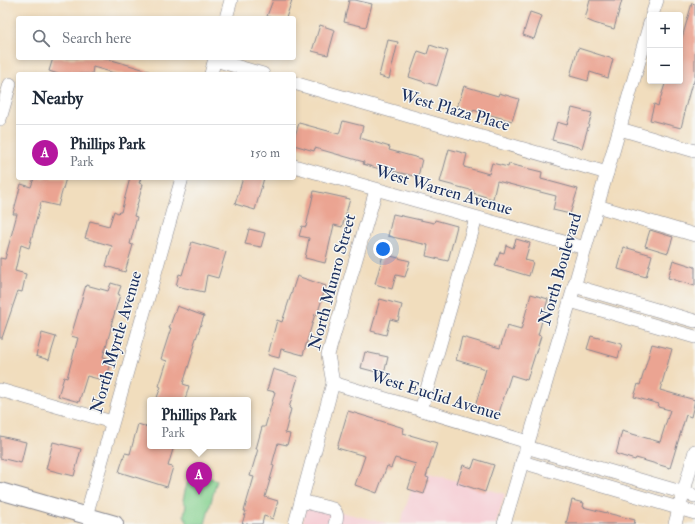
<!DOCTYPE html>
<meta charset="utf-8">
<style>
body{margin:0;font-family:"IM FELL Double Pica",serif;background:#f2f2f3;color:#1f2937}
.controls{position:absolute;right:12px;top:12px;display:grid;overflow:hidden;border-radius:4px;box-shadow:0 2px 6px #0003}
.controls button{width:36px;height:36px;display:grid;place-items:center;padding:0;border:0;border-bottom:1px solid #e0e1e3;background:#fff;color:#1f2937;font:20px sans-serif}
.you{position:absolute;left:383px;top:249px;width:14px;height:14px;margin:-10px;border:3px solid #fff;border-radius:50%;background:#1a73e8;box-shadow:0 0 0 6px #1a73e833}
.badge{display:grid;place-items:center;width:26px;height:26px;border-radius:50%;background:#b5179e;color:#fff;font-size:13px;font-weight:700}
.pin{position:absolute;translate:-50% -33px;filter:drop-shadow(0 1px 2px #0008)}
.pin::after{content:'';position:absolute;top:21px;width:14px;height:12px;background:inherit;clip-path:polygon(0 0,100% 0,50% 100%)}
.popup{position:absolute;left:147px;top:397px;width:104px;height:52px;box-sizing:border-box;display:grid;place-content:center;border-radius:4px;background:#fff;filter:drop-shadow(0 1px 3px #0005);font-size:13px;white-space:nowrap;color:#747a83}
.popup b{font-size:15px;color:#1f2937}
.popup::after{content:'';position:absolute;left:50%;top:100%;margin-left:-8px;border:8px solid transparent;border-top-color:#fff}
.list{margin:0;padding:0;list-style:none}
h2{display:flex;justify-content:space-between;align-items:center;height:52px;margin:0;padding:0 16px;font-size:17px}
h2 small{font-size:13px;font-weight:400;color:#747a83}
.list li{display:grid;grid-template-columns:26px 1fr auto;gap:12px;align-items:center;box-sizing:border-box;height:56px;padding:0 16px;border-top:1px solid #e0e1e3}
.list b{display:block;font-size:15px;white-space:nowrap}
.list p{margin:0;font-size:13px;white-space:nowrap;color:#747a83}
.list em{font-size:13px;font-style:normal;color:#747a83}
.icon{flex:none;width:22px;height:22px;fill:none;stroke:currentColor;stroke-width:2;stroke-linecap:round;stroke-linejoin:round}
.map{position:relative;flex:none;width:695px;height:524px;overflow:hidden}
.search{position:absolute;background:#fff;box-shadow:0 2px 6px #0003;left:16px;top:16px;width:280px;height:44px;display:flex;align-items:center;gap:10px;box-sizing:border-box;padding:0 14px;border-radius:4px;color:#747a83;font-size:15px}
.panel{position:absolute;background:#fff;box-shadow:0 2px 6px #0003;left:16px;top:72px;width:280px;height:108px;border-radius:4px}
.map>svg:first-child{display:block}
</style>
<div class="map">
<svg width="695" height="524" viewBox="0 0 695 524">
<rect width="100%" height="100%" fill="#f6f6f2"/>
<filter id="ink" filterUnits="userSpaceOnUse"><feTurbulence type="fractalNoise" baseFrequency=".025" numOctaves="2"/><feDisplacementMap in="SourceGraphic" scale="8" xChannelSelector="R" yChannelSelector="G"/><feConvolveMatrix kernelMatrix="1 2 1 2 8 2 1 2 1" color-interpolation-filters="sRGB"/></filter>
<filter id="wash" filterUnits="userSpaceOnUse"><feTurbulence type="fractalNoise" baseFrequency=".012" numOctaves="4" result="noise"/><feDisplacementMap in="SourceGraphic" scale="16" xChannelSelector="R" yChannelSelector="G"/><feGaussianBlur stdDeviation="0.9" result="paint"/><feColorMatrix in="noise" values="0 0 0 0 0 0 0 0 0 0 0 0 0 0 0 0 0 1.4 0 .05"/><feComposite in="paint" operator="in"/></filter>
<g filter="url(#wash)">
<rect width="100%" height="100%" fill="#f1ddbd"/>
<!-- built -->
<g fill="#f6cfd6">
<polygon points="418,470 505,494 496,524 400,524"/>
<polygon points="307,504 390,524 302,524"/>
</g>
<!-- green -->
<polygon fill="#85d18f" stroke="#508076" points="191,472 217,480 205,524 188,524 184,515 186,505 183,500 185,491"/>
<g id="blocks">
<!-- building -->
<g fill="#eba492">
<polygon points="273,0 292,0 286,18 274,18 267,16"/>
<polygon points="349,0 355,0 372,4 366,27 344,22"/>
<polygon points="590,0 622,0 614,29 594,23 585,19"/>
<polygon points="692,3 695,4 695,78 693,84 692,83 684,112 685,112 681,128 650,120 654,104 658,106 666,81 680,84 680,45"/>
<polygon points="530,12 542,16 534,39 523,35"/>
<polygon points="320,25 335,30 328,55 312,51"/>
<polygon points="388,40 398,42 389,79 379,76"/>
<polygon points="430,45 448,51 437,86 409,77 418,51 427,54"/>
<polygon points="578,48 613,59 608,78 590,72 588,81 570,76"/>
<polygon points="53,58 105,58 149,71 149,74 118,74 93,67 92,74 58,74 49,71"/>
<polygon points="464,86 498,96 499,93 519,99 512,121 473,110 473,112 457,107"/>
<polygon points="572,108 592,113 582,148 552,140 557,122 567,125"/>
<polygon points="343,121 363,126 360,138 390,147 389,150 422,159 418,177 384,169 383,170 363,164 364,162 315,148 314,151 294,145 294,139 299,123 339,134"/>
<polygon points="449,149 467,154 464,167 489,174 492,163 508,167 509,164 542,172 541,179 578,189 570,214 553,210 556,196 497,181 493,199 473,193 474,191 440,182"/>
<polygon points="34,178 66,178 58,206 41,202 29,248 21,245 15,271 26,274 22,292 18,291 2,338 0,338 0,258 5,259 17,214 13,214 21,184 31,187"/>
<polygon points="130,178 141,178 139,183 143,184 134,216 137,217 130,244 133,245 125,272 106,266 112,246 85,238 90,221 109,226 114,211 118,213 119,212 121,212"/>
<polygon points="243,178 264,178 255,210 235,204"/>
<polygon points="314,191 350,199 342,227 334,225 325,263 305,258 309,238 299,236 302,226 306,227"/>
<polygon points="393,214 434,223 435,220 457,226 448,261 426,256 428,245 388,236"/>
<polygon points="249,229 265,233 261,247 245,244"/>
<polygon points="650,230 673,237 668,253 645,246"/>
<polygon points="516,239 530,243 525,260 533,262 529,276 495,266 500,252 504,253 506,245 513,248"/>
<polygon points="192,242 226,252 218,278 207,275 204,292 176,286 179,274 182,275"/>
<polygon points="624,247 652,255 646,277 618,269"/>
<polygon points="383,255 387,255 410,261 405,277 396,275 392,289 375,284"/>
<polygon points="673,260 695,267 695,286 668,278"/>
<polygon points="297,276 326,286 317,315 315,314 303,355 281,349 279,358 268,355 277,320 282,322"/>
<polygon points="111,283 121,286 118,294 120,295 111,325 112,325 103,357 112,359 106,381 87,376 79,402 58,396 64,377 67,378 78,338 71,336 86,285 108,291"/>
<polygon points="531,294 548,299 538,335 541,336 527,380 511,375 498,416 474,410 486,369 456,360 462,337 500,348 507,326 521,330"/>
<polygon points="380,299 402,305 398,321 390,319 386,335 371,331"/>
<polygon points="177,306 204,316 194,344 195,345 183,384 189,386 185,400 156,400 161,387 159,386 167,361 161,359 171,328 169,328"/>
<polygon points="42,333 56,337 49,360 36,356"/>
<polygon points="591,336 622,344 618,358 587,349"/>
<polygon points="652,344 672,349 660,390 695,400 691,417 686,415 670,468 636,458 635,460 616,454 622,431 660,442 670,410 658,407 659,404 634,397 638,384 640,385"/>
<polygon points="365,352 388,357 384,374 361,368"/>
<polygon points="273,369 298,377 289,408 291,409 285,433 290,434 287,445 278,443 272,465 274,466 265,497 278,501 273,519 264,516 262,524 242,524 246,511 244,511 254,477 250,476 258,449 256,449 262,427 265,427 275,392 267,390"/>
<polygon points="348,411 404,428 403,433 437,443 426,477 429,478 424,494 408,489 416,464 395,458 391,468 387,466 377,493 355,485 365,456 337,448"/>
<polygon points="138,424 150,428 150,446 174,446 168,466 173,467 167,487 119,472 125,453 130,454"/>
<polygon points="0,436 26,442 21,463 0,458"/>
<polygon points="53,442 81,449 74,476 46,469"/>
<polygon points="475,459 494,465 485,492 457,483 463,465 472,468"/>
<polygon points="572,500 584,503 583,507 635,520 634,524 566,524"/>
</g>
</g>
</g>
<g filter="url(#ink)">
<use href="#blocks" fill-opacity="0" stroke="#86868e" stroke-width="1"/>
<g fill="none" stroke-linecap="round" stroke-linejoin="round">
<!-- minor casing -->
<g stroke="#86868e" stroke-width="14">
<g id="minor">
<polyline points="652,15 657,0"/>
<polyline points="226,18 231,0"/>
<polyline points="215,60 263,74"/>
<polyline points="211,74 215,58"/>
<polyline points="294,83 607,173"/>
<polyline points="0,119 10,84"/>
<polyline points="620,129 695,151"/>
<polyline points="294,166 585,248"/>
<polyline points="597,206 695,235"/>
<polyline points="574,286 695,321"/>
<polyline points="570,301 695,337"/>
<polyline points="333,383 528,442"/>
<polyline points="0,390 112,422"/>
<polyline points="421,410 476,218"/>
<polyline points="526,447 695,496"/>
<polyline points="522,462 695,513"/>
<path d="M301 501 333 509C338 514 337 518 335 524"/>
<polyline points="86,516 182,178"/>
<polyline points="295,524 333,383 328,355 376,190"/>
<polyline points="504,524 570,301 650,23"/>
<polyline points="675,524 695,451"/>
</g>
</g>
<!-- major casing -->
<g stroke="#86868e" stroke-width="18">
<polyline id="major" points="0,491 115,524"/>
</g>
<!-- minor -->
<use href="#minor" stroke="#fff" stroke-width="13"/>
<!-- major -->
<use href="#major" stroke="#fff" stroke-width="16"/>
</g>
</g>
<g text-anchor="middle" dominant-baseline="central" stroke-width="3" stroke-linejoin="round" paint-order="stroke">
<!-- street labels -->
<g font-size="17" fill="#1b2f5e" stroke="#f6f6f2">
<text transform="translate(455 110) rotate(16)">West Plaza Place</text>
<text transform="translate(444 190) rotate(16)">West Warren Avenue</text>
<text transform="translate(560 269) rotate(-74)">North Boulevard</text>
<text transform="translate(332 282) rotate(-75)">North Munro Street</text>
<text transform="translate(116 342) rotate(-74)">North Myrtle Avenue</text>
<text transform="translate(436 395) rotate(17)">West Euclid Avenue</text>
</g>
</g>
</svg>
<div class="controls">
<button>+</button>
<button>−</button>
</div>
<div class="you"></div>
<div class="pin badge" style="left:199px;top:495px">A</div>
<div class="popup"><b>Phillips Park</b>Park</div>
<div class="search"><svg class="icon" aria-label="search" viewBox="0 0 24 24"><circle cx="10" cy="10" r="6"/><path d="M15 15l6 6"/></svg>Search here</div>
<section class="panel">
<h2>Nearby<small></small></h2>
<ul class="list">
<li><span class="badge">A</span><div><b>Phillips Park</b><p>Park</p></div><em>150 m</em></li>
</ul>
</section>
</div>
